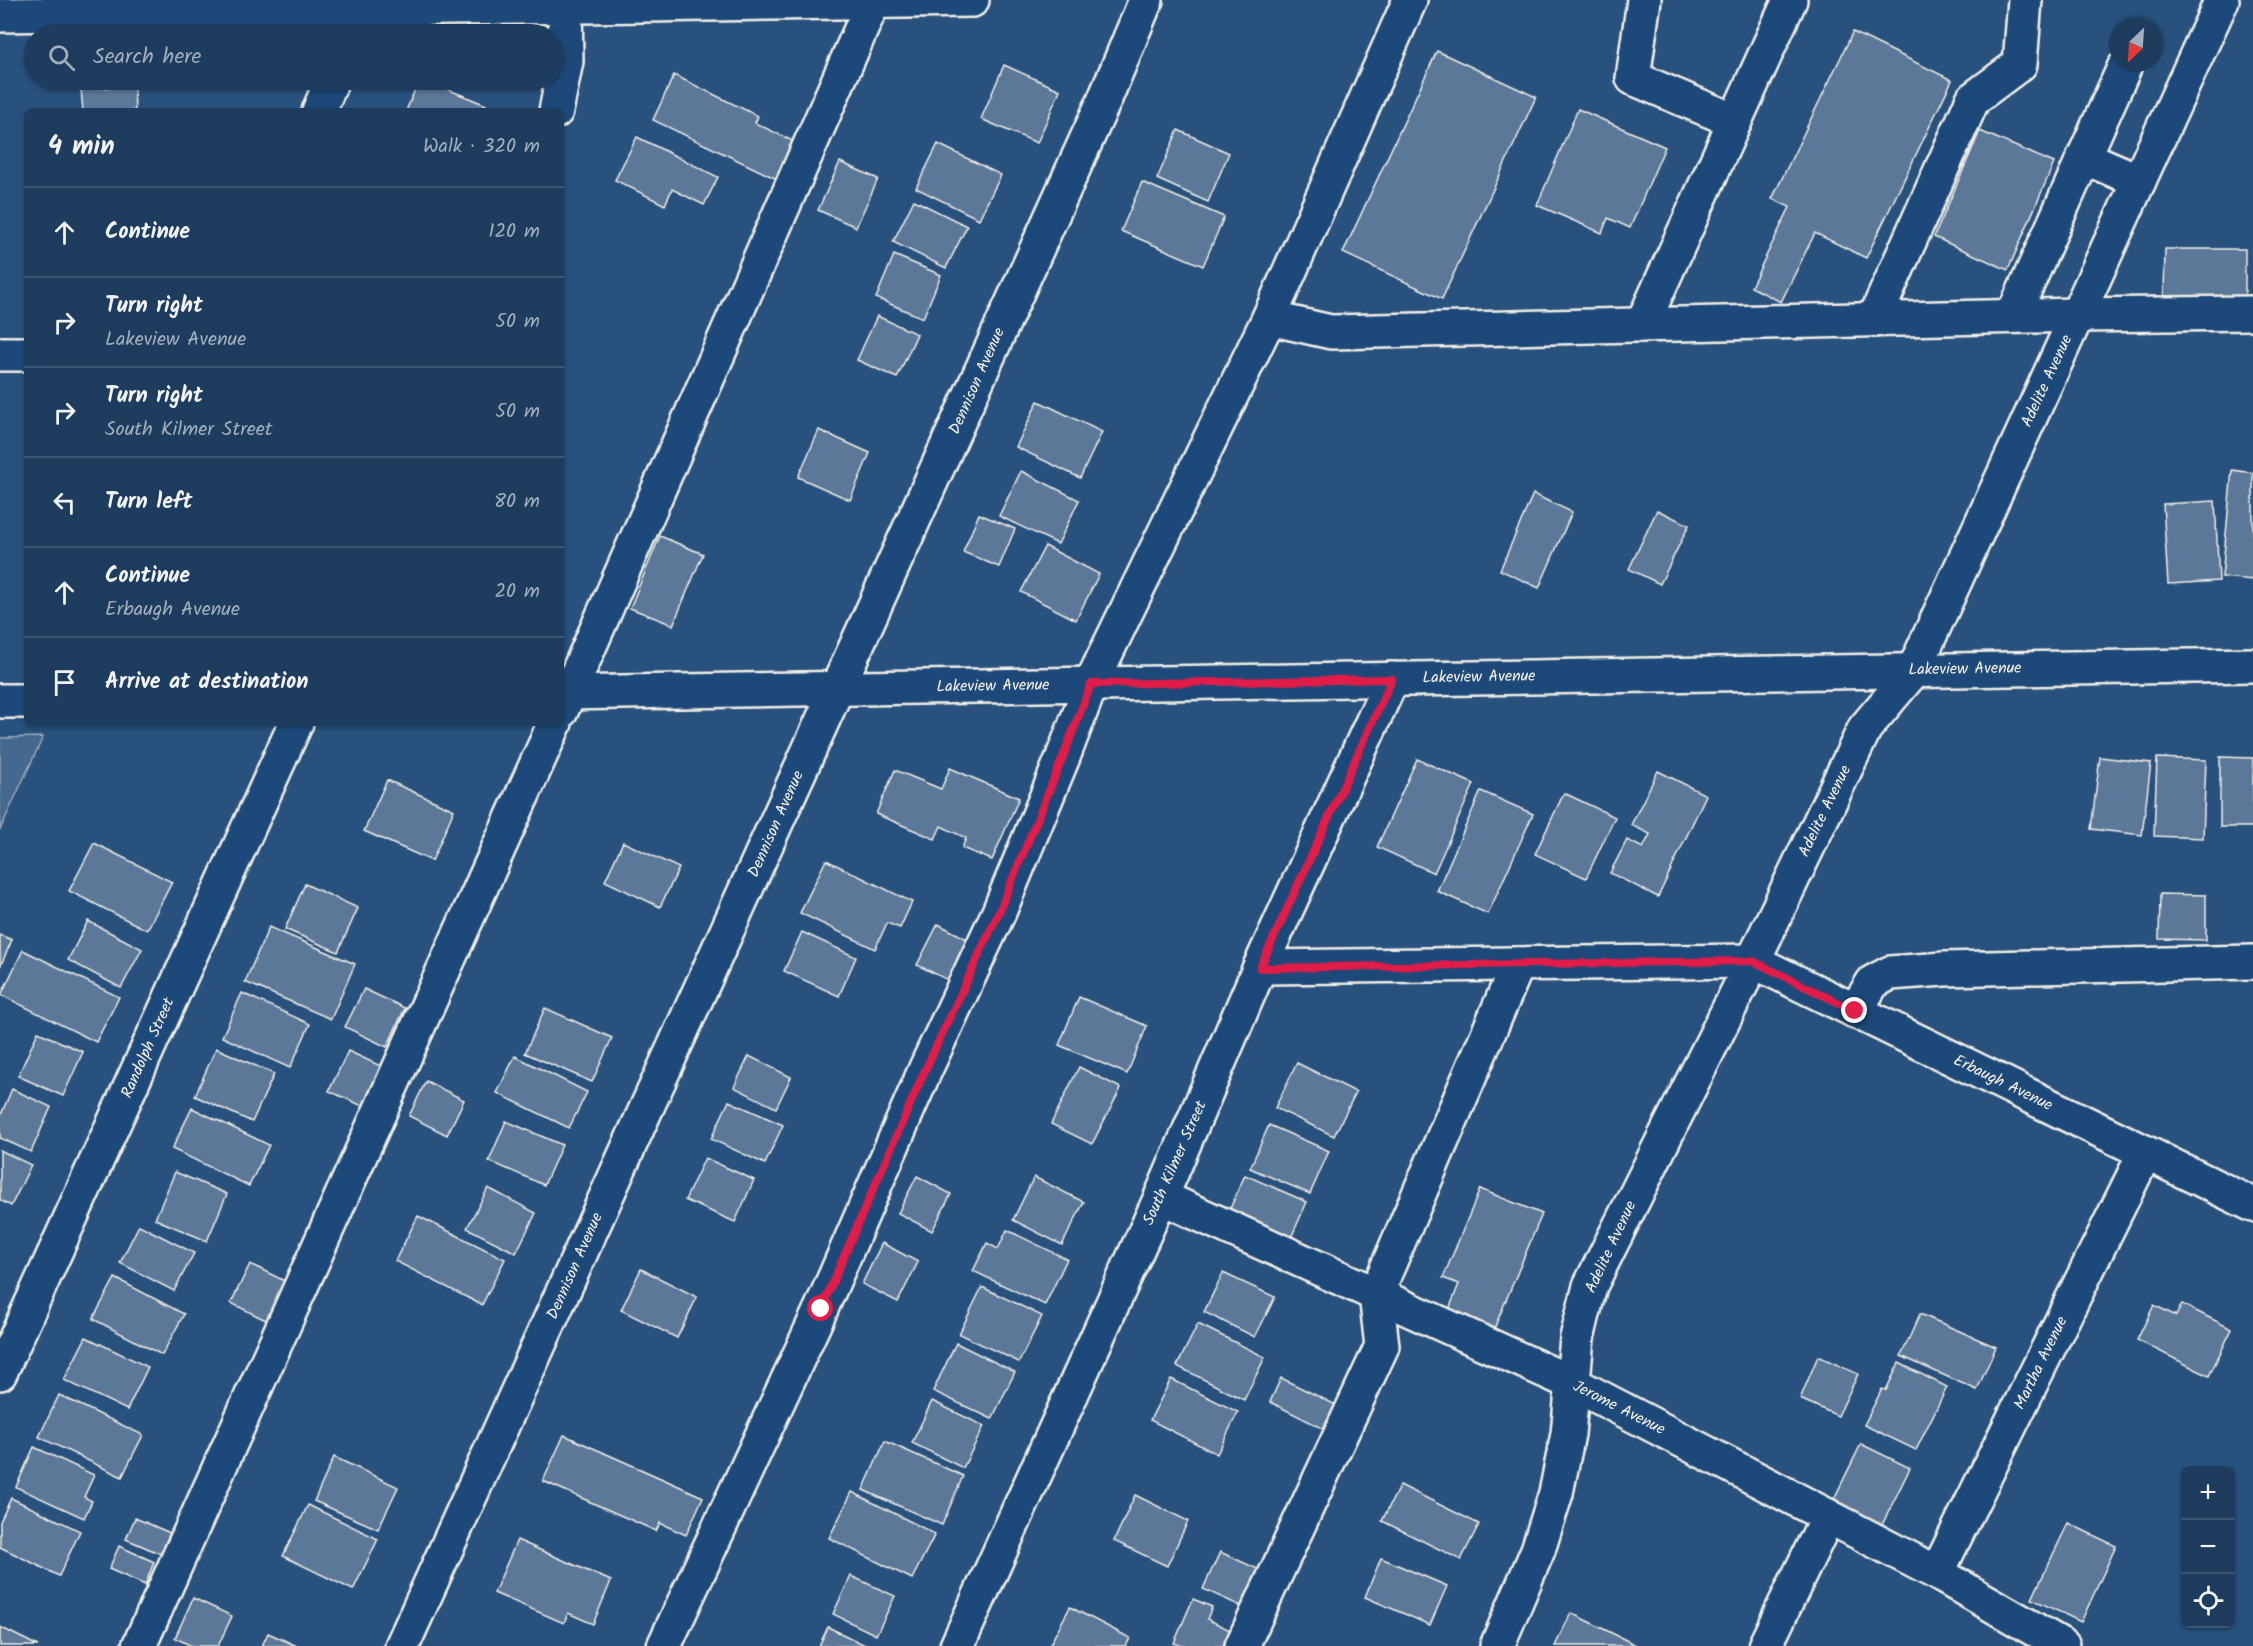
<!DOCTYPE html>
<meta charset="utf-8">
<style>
body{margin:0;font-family:Kalam,sans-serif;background:#264464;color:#f1f3f6}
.controls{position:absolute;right:18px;bottom:18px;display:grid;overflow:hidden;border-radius:9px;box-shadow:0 2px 4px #0004}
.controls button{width:54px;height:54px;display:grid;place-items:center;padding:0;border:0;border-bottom:2px solid #3c5673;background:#1e3d5e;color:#f1f3f6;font:30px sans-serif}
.compass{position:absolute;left:2109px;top:18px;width:54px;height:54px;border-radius:50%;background:#1e3d5e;box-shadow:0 2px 4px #0004;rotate:205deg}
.stop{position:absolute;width:18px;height:18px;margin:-14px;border:4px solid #e11d48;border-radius:50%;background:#fff}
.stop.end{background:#e11d48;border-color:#fff;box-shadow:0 2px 6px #0008}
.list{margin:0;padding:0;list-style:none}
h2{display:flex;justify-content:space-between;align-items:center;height:78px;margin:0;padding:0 24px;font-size:26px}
h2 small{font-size:20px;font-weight:400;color:#a1aebc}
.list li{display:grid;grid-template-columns:39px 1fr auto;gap:18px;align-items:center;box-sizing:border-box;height:90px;padding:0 24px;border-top:2px solid #3c5673}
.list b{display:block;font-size:22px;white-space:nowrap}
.list p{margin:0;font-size:20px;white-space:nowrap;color:#a1aebc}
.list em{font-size:20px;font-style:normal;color:#a1aebc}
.icon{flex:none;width:33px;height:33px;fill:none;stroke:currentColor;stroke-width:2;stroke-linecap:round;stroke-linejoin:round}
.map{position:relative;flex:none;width:2253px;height:1646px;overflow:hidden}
.search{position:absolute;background:#1e3d5e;box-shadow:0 2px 4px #0004;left:24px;top:24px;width:540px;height:66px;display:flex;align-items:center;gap:15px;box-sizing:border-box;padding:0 21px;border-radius:33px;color:#a1aebc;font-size:22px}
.panel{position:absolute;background:#1e3d5e;box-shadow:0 2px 4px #0004;left:24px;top:108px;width:540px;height:618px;border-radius:9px}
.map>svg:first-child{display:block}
</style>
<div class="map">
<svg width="2253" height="1646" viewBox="0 0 2253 1646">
<rect width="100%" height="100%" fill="#28517e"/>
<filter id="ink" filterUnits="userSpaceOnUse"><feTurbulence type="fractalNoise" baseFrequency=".0167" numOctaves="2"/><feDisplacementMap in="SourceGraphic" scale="12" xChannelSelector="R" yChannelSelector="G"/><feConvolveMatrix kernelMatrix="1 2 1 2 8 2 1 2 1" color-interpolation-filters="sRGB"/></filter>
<g filter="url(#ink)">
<!-- green -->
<polygon fill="#45688e" stroke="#9cacbb" stroke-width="1.5" points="43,737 0,830 0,738"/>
<!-- building -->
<g fill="#5b7899" stroke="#f4f1e8" stroke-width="1.5">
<polygon points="1853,32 1952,80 1866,258 1815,233 1781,302 1751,287 1790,207 1772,199"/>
<polygon points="1437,51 1536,97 1442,299 1343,253"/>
<polygon points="1004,65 1060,90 1037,143 981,119"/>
<polygon points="674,75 758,116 755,123 797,143 779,180 653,120"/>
<polygon points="419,80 425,80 486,105 483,111 406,111"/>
<polygon points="134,86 135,111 83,111 81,89"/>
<polygon points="1578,109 1665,147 1630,228 1608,218 1602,233 1537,205"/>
<polygon points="1178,130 1229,153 1208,202 1157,179"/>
<polygon points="1980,131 2054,163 2008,270 1934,237"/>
<polygon points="637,137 718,177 704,205 672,189 665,205 615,180"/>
<polygon points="938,144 1001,175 979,219 916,188"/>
<polygon points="840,162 878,179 856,227 818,210"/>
<polygon points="1142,182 1224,217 1203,266 1121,231"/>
<polygon points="914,200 967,226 946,268 893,242"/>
<polygon points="2165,249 2245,249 2245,298 2164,298"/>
<polygon points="894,255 941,275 923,318 876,298"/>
<polygon points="877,316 917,334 897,378 857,360"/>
<polygon points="1038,401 1102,432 1080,478 1016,447"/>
<polygon points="819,430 870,453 850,500 798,477"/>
<polygon points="2232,470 2253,473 2253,580 2222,577"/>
<polygon points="1021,471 1079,500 1058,544 999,516"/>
<polygon points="1533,494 1572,512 1539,588 1500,570"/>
<polygon points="2215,501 2219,581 2168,584 2163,504"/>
<polygon points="1657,510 1689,525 1660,584 1629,569"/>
<polygon points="979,514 1015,529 999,567 963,552"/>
<polygon points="660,536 703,554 673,625 630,608"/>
<polygon points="1045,546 1099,574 1076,620 1021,592"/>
<polygon points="2100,757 2151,763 2142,835 2091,829"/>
<polygon points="2220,757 2253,758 2253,827 2220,827"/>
<polygon points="2157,758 2206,760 2203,838 2154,836"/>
<polygon points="1417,759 1474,784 1434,873 1377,847"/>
<polygon points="950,768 1019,798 992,860 962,848 966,838 941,826 935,839 876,814 895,770 941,789"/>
<polygon points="1658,771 1706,795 1658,897 1610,873 1627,840 1643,848 1650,834 1631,825"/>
<polygon points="387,780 454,810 432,861 364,831"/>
<polygon points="1481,791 1533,814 1488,914 1437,891"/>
<polygon points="1564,793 1615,817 1586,878 1535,854"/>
<polygon points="623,842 679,868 660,907 605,881"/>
<polygon points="94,843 172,882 147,930 69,891"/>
<polygon points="826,860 912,902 900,928 887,923 875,949 800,913"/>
<polygon points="305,884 358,908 338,952 285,929"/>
<polygon points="2160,894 2206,895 2206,940 2159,939"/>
<polygon points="88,921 142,949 121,988 68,960"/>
<polygon points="938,924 971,941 950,981 917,965"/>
<polygon points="269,927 355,964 331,1019 245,982"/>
<polygon points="802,932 856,957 839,996 784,971"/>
<polygon points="0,935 12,940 0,967"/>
<polygon points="23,950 119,997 96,1042 1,995"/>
<polygon points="364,989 405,1008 387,1047 345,1027"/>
<polygon points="242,993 310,1024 290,1068 222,1037"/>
<polygon points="1079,997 1147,1026 1127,1074 1059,1045"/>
<polygon points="545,1008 612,1038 592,1082 525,1053"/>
<polygon points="38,1032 83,1052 63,1096 18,1076"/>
<polygon points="216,1048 274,1074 252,1122 195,1096"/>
<polygon points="348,1051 385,1068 367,1108 329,1091"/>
<polygon points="515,1056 587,1092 569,1128 497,1093"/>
<polygon points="749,1056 791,1077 776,1108 734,1087"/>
<polygon points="1297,1063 1356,1092 1334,1136 1275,1108"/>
<polygon points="1079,1067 1121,1088 1092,1144 1051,1124"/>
<polygon points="426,1081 464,1100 447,1135 409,1116"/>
<polygon points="12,1089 51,1107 31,1152 0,1138 0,1117"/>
<polygon points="729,1101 783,1125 765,1164 711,1139"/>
<polygon points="192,1108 269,1145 249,1186 172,1149"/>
<polygon points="506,1121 562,1145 544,1185 489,1161"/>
<polygon points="1269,1125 1329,1151 1310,1194 1250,1168"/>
<polygon points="0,1150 31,1165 11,1206 0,1200"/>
<polygon points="705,1158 754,1180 735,1222 685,1200"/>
<polygon points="175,1172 227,1194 207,1241 155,1219"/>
<polygon points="1245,1175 1307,1202 1286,1249 1224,1222"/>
<polygon points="917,1176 951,1194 932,1231 898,1213"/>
<polygon points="1034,1177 1084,1202 1062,1245 1013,1220"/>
<polygon points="488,1188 536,1213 516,1253 467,1228"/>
<polygon points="1480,1189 1542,1214 1491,1336 1446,1317 1459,1284 1443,1278"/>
<polygon points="418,1216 505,1259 482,1305 395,1261"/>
<polygon points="139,1225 194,1253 174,1291 120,1263"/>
<polygon points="1007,1230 1067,1259 1045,1305 973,1271 987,1243 998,1249"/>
<polygon points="882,1243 918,1262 898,1302 862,1284"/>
<polygon points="250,1264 289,1283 270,1322 231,1303"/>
<polygon points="641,1269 697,1297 677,1338 621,1310"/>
<polygon points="1223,1273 1275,1297 1255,1337 1204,1312"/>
<polygon points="115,1278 184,1314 162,1355 93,1319"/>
<polygon points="982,1287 1042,1316 1019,1362 959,1334"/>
<polygon points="2182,1304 2232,1329 2209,1376 2137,1340 2154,1305 2176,1316"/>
<polygon points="1920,1314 1996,1347 1977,1390 1901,1356"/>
<polygon points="1198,1324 1265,1357 1244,1400 1177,1366"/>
<polygon points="86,1337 148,1367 127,1410 64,1380"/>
<polygon points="956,1343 1015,1372 992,1419 933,1391"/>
<polygon points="1818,1356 1858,1374 1838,1416 1800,1399"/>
<polygon points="1899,1363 1947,1387 1916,1450 1864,1425 1882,1389 1886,1390"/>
<polygon points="1281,1378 1336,1405 1324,1429 1270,1402"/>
<polygon points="1171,1379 1238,1412 1217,1454 1150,1420"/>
<polygon points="59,1395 143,1435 122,1477 39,1437"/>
<polygon points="932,1401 984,1426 963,1468 912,1443"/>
<polygon points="564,1435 703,1497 686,1535 660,1523 656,1531 543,1481"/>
<polygon points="885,1441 963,1476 942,1525 863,1490"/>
<polygon points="1861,1444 1910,1468 1880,1529 1831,1505"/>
<polygon points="34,1447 94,1475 84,1497 92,1501 84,1518 16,1487"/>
<polygon points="334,1457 398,1487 378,1529 314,1501"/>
<polygon points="1400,1485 1479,1524 1461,1560 1382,1521"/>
<polygon points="852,1492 935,1534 912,1579 829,1538"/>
<polygon points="1135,1495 1188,1521 1167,1566 1114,1541"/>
<polygon points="11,1498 80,1531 59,1576 0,1547 0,1522"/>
<polygon points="308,1505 378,1539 353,1590 283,1556"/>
<polygon points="135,1518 170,1533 161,1554 126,1539"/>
<polygon points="2068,1523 2116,1546 2081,1622 2032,1599"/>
<polygon points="517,1540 611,1581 593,1624 568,1613 564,1623 494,1593"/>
<polygon points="119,1546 154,1562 145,1585 109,1569"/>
<polygon points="1220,1552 1260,1570 1243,1607 1203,1589"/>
<polygon points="1381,1558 1447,1586 1430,1625 1365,1597"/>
<polygon points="851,1576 895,1596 876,1635 833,1614"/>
<polygon points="193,1598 232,1616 218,1646 192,1646 175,1638"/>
<polygon points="1193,1599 1212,1607 1207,1619 1230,1630 1223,1646 1182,1646 1174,1643"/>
<polygon points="1070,1607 1130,1638 1126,1646 1049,1646"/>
<polygon points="1571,1613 1638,1646 1555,1646"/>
<polygon points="0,1627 38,1646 0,1646"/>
<polygon points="828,1627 867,1646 819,1646"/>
<polygon points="268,1633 297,1646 262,1646"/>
</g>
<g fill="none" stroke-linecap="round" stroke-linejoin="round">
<!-- minor casing -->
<g stroke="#f4f1e8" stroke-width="38">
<g id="minor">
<polyline points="1644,0 1633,78 1735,121"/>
<polyline points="350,34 360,10"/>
<polyline points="2124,68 2084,157 2139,181"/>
<polyline points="319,111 332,80"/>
<polyline points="556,111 566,61 565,0"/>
<polyline points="2013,316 2084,157"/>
<polyline points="1269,318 1331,332 2077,315 2253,313"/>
<polyline points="1874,320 1973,99 2020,64 2025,0"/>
<polyline points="1642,325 1790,0"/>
<polyline points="0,354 27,354"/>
<polyline points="561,693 2253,665"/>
<polyline points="0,701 27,701"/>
<polyline points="561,711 873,2"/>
<polyline points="1260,967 1753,961 2253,1205"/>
<polyline points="1855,1011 1873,982 1890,973 1944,969 2253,962"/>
<polyline points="1161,1197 1572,1383 1937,1573 2063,1646"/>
<polyline points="0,1373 296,723"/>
<polyline points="1937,1573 2145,1153"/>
<polyline points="139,1646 555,723"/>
<polyline points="402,1646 1104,101 1146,0"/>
<polyline points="664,1646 821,1309 926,1068 999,912 1063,757 1091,684 1269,318 1410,0"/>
<polyline points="957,1646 1161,1197 1260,967 1392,679"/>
<polyline points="1242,1646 1382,1346 1376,1294 1518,964"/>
<polyline points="1497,1646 1538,1550 1556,1493 1568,1434 1577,1338 1590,1286 1753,961 1865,728 1914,670 2222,0"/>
<polyline points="1765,1646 1828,1516"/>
</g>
</g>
<!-- major casing -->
<g stroke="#f4f1e8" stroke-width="38">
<polyline id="major" points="0,15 972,0"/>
</g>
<!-- minor -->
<use href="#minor" stroke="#1f4a7a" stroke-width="33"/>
<!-- major -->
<use href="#major" stroke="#1f4a7a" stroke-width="33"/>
</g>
</g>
<g fill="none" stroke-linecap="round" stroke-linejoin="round" filter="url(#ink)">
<!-- route -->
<polyline stroke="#e11d48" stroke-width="8" points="821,1309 926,1068 999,912 1063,757 1091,684 1392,679 1260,968 1753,961 1855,1011"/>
</g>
<g text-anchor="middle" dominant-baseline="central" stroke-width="6" stroke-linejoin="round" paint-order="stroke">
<!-- street labels -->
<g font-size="16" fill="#f4f1e8" stroke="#1f4a7a">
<text transform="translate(977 381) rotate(-66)">Dennison Avenue</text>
<text transform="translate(2047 381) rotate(-65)">Adelite Avenue</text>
<text transform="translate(1965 669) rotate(-1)">Lakeview Avenue</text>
<text transform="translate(1479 677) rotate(-1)">Lakeview Avenue</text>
<text transform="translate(993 686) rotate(-1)">Lakeview Avenue</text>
<text transform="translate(1825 811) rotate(-64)">Adelite Avenue</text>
<text transform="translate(776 824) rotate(-66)">Dennison Avenue</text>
<text transform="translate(148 1048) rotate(-66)">Randolph Street</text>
<text transform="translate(2003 1083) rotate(26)">Erbaugh Avenue</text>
<text transform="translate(1175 1163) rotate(-66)">South Kilmer Street</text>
<text transform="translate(1611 1247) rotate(-65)">Adelite Avenue</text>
<text transform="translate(575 1266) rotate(-66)">Dennison Avenue</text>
<text transform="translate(2041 1363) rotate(-64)">Martha Avenue</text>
<text transform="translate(1619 1408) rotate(27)">Jerome Avenue</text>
</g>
</g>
</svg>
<div class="controls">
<button>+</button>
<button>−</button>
<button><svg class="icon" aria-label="locate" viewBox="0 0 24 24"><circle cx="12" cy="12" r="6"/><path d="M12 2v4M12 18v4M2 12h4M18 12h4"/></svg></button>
</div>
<svg class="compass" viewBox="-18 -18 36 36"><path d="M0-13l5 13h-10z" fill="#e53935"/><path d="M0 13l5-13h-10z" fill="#a1aebc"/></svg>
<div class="stop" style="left:821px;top:1309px"></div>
<div class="stop end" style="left:1855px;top:1011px"></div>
<div class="search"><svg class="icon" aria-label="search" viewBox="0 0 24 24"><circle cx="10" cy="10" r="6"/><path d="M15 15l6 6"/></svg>Search here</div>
<section class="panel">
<h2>4 min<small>Walk · 320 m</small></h2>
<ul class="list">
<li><svg class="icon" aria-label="ahead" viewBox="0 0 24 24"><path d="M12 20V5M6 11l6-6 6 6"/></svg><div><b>Continue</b></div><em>120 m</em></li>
<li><svg class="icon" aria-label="right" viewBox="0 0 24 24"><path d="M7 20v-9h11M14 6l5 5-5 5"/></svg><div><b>Turn right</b><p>Lakeview Avenue</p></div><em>50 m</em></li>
<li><svg class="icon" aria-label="right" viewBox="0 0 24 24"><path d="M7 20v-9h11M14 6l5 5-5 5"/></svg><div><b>Turn right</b><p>South Kilmer Street</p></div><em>50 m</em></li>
<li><svg class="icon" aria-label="left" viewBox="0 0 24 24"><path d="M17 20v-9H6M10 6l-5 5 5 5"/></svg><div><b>Turn left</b></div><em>80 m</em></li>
<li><svg class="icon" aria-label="ahead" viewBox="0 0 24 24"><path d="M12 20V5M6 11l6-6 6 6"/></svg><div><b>Continue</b><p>Erbaugh Avenue</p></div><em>20 m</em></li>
<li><svg class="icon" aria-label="arrive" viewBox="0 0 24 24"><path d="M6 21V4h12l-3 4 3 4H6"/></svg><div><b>Arrive at destination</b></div></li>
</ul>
</section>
</div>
